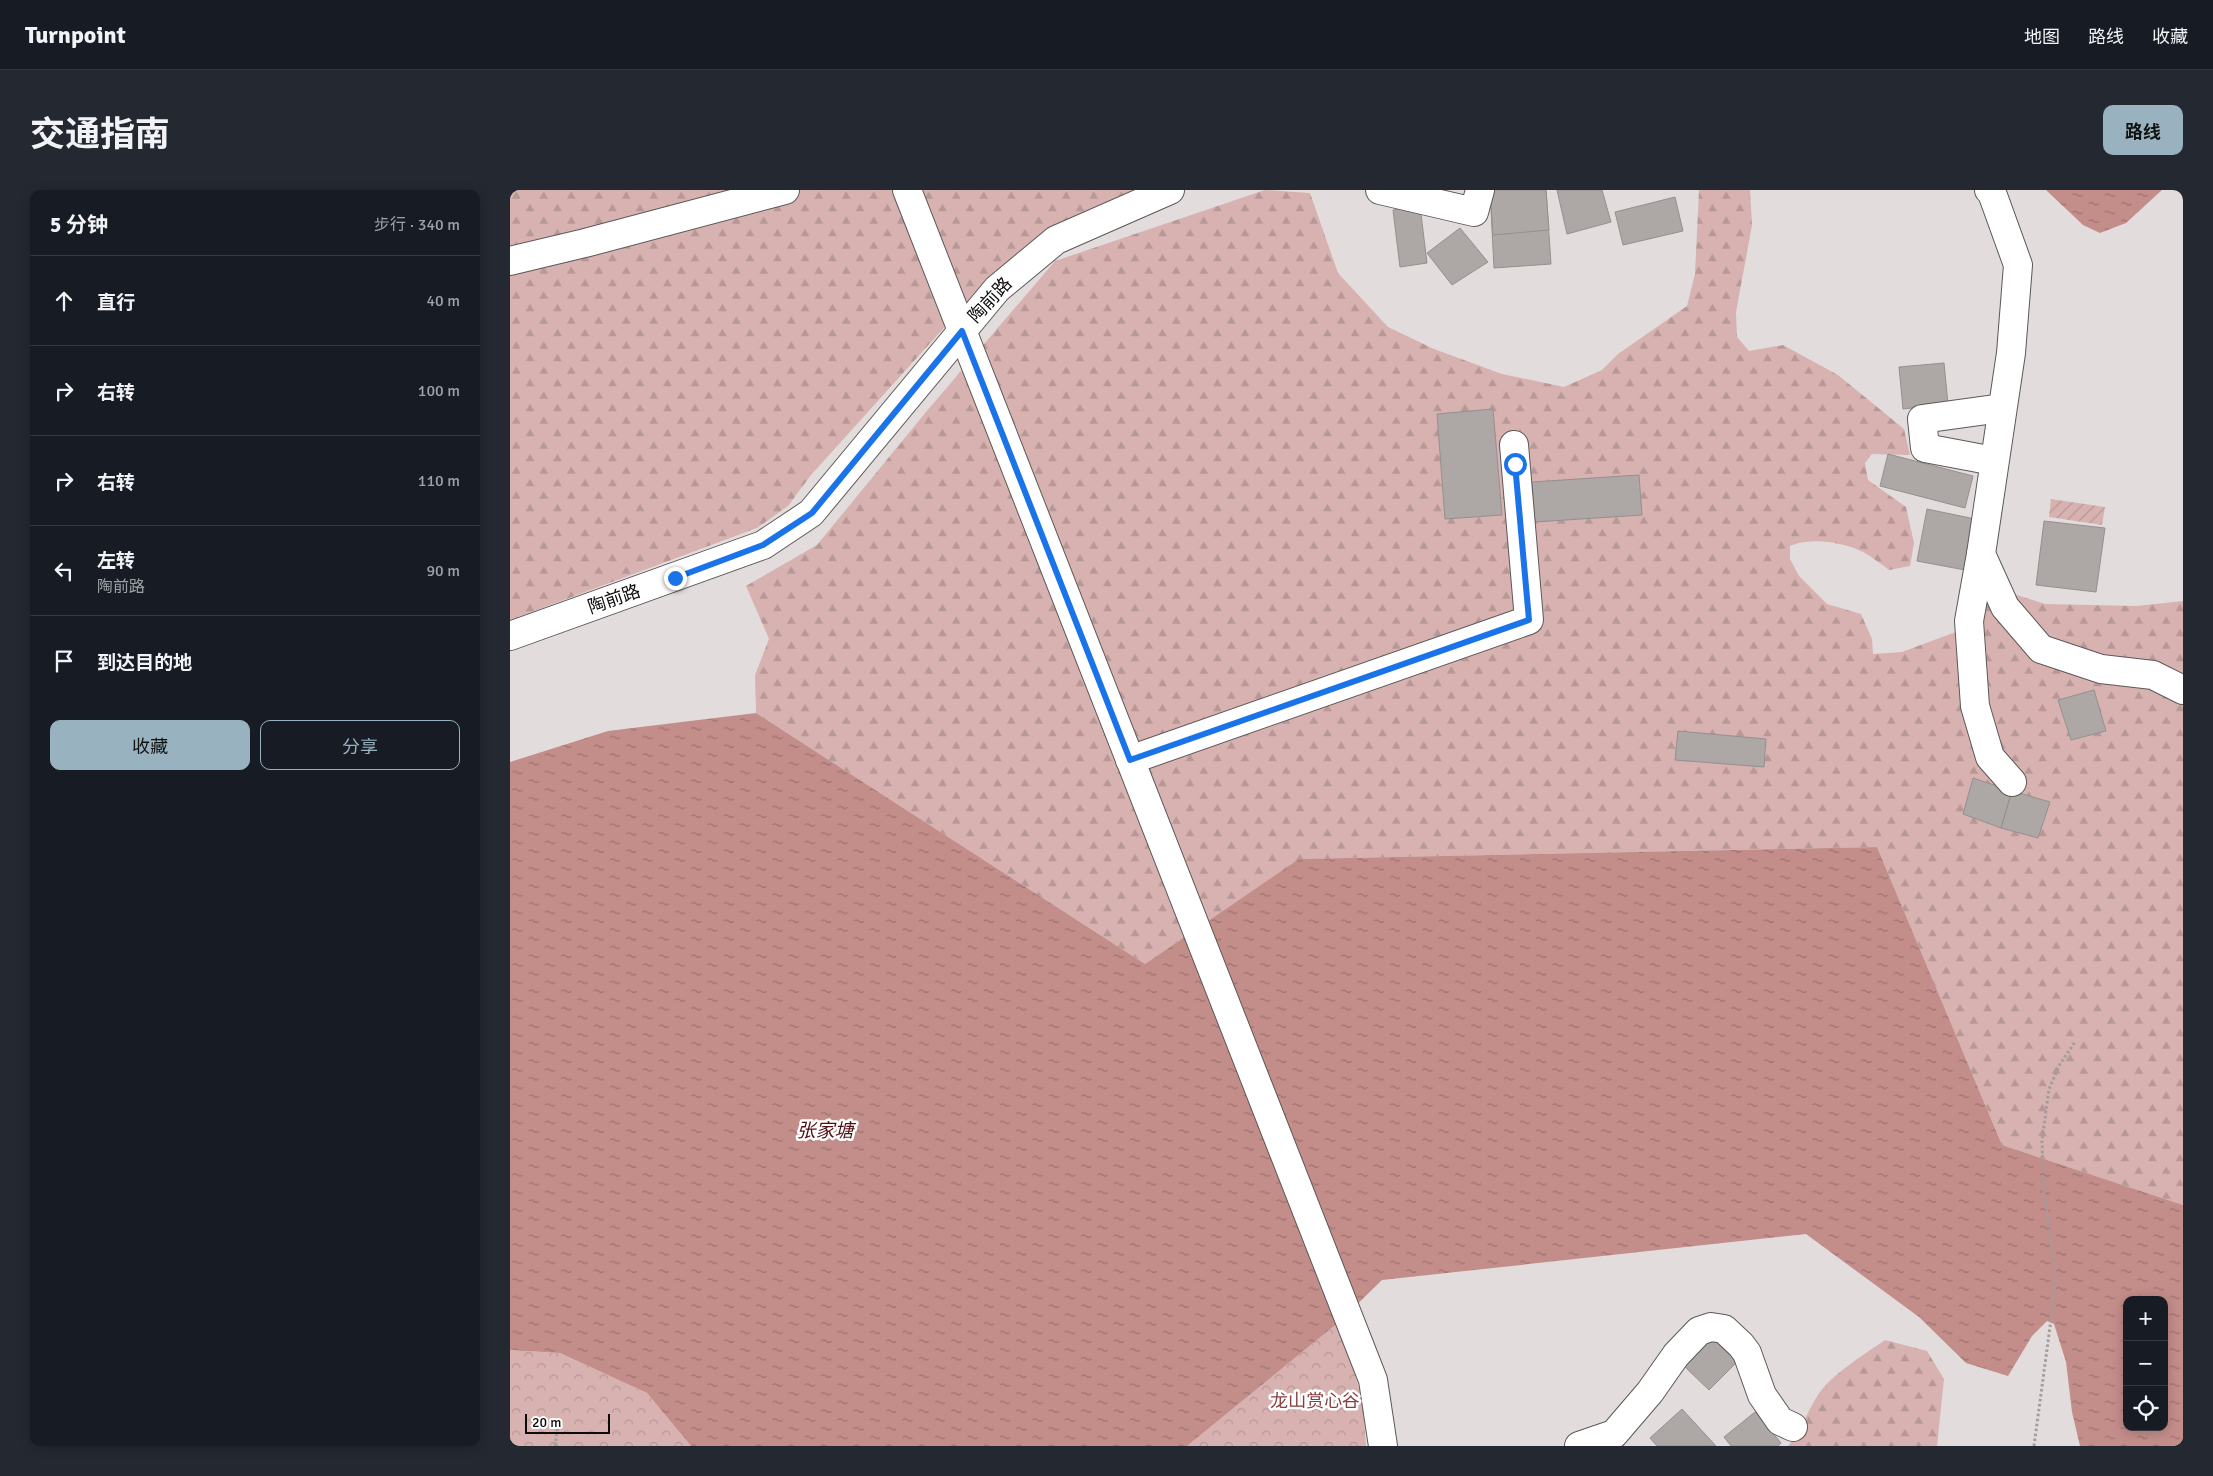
<!DOCTYPE html>
<html lang="zh">
<meta charset="utf-8">
<style>
body{margin:0;font-family:Signika,"Noto Sans SC",sans-serif;background:#242831;color:#f1f3f6}
.controls{position:absolute;right:15px;bottom:15px;display:grid;overflow:hidden;border-radius:10px;box-shadow:0 2px 12px #0003}
.controls button{width:45px;height:45px;display:grid;place-items:center;padding:0;border:0;border-bottom:1px solid #363941;background:#171b24;color:#f1f3f6;font:25px sans-serif}
.scale{position:absolute;left:15px;bottom:12px;width:85px;box-sizing:border-box;padding-left:5px;border:2px solid #0d0b0b;border-top:0;font-size:14px;line-height:18px;white-space:nowrap;color:#0d0b0b;-webkit-text-stroke:4px #fff;paint-order:stroke}
.stop{position:absolute;width:15px;height:15px;margin:-11px;border:4px solid #1a73e8;border-radius:50%;background:#fff}
.stop.end{background:#1a73e8;border-color:#fff;box-shadow:0 1px 5px #0008}
.list{margin:0;padding:0;list-style:none}
h2{display:flex;justify-content:space-between;align-items:center;height:65px;margin:0;padding:0 20px;font-size:21px}
h2 small{font-size:16px;font-weight:400;color:#9ea1a6}
.list li{display:grid;grid-template-columns:32px 1fr auto;gap:15px;align-items:center;box-sizing:border-box;height:90px;padding:0 20px;border-top:1px solid #363941}
.list b{display:block;font-size:19px;white-space:nowrap}
.list p{margin:0;font-size:16px;white-space:nowrap;color:#9ea1a6}
.list em{font-size:16px;font-style:normal;color:#9ea1a6}
.actions{display:flex;gap:10px;padding:15px 20px}
.actions a{flex:1;padding:11px 0;border:1px solid #98b2c0;border-radius:10px;text-align:center;font-size:18px;color:#98b2c0}
.actions .main{background:#98b2c0;color:#111}
.icon{flex:none;width:28px;height:28px;fill:none;stroke:currentColor;stroke-width:2;stroke-linecap:round;stroke-linejoin:round}
.map{position:relative;flex:none;width:1673px;height:1256px;overflow:hidden;border-radius:10px}
header{display:flex;align-items:center;gap:30px;box-sizing:border-box;height:70px;padding:0 25px;background:#171b24;border-bottom:1px solid #363941}
header strong{font-size:24px}
nav{display:flex;gap:28px;margin-inline-start:auto;font-size:18px}
.intro{display:flex;align-items:center;justify-content:space-between;box-sizing:border-box;height:120px;padding:0 30px}
h1{margin:0;font-size:35px}
.button{padding:12px 22px;border-radius:10px;background:#98b2c0;color:#111;font-size:18px;font-weight:700}
main{display:flex;gap:30px;padding:0 30px}
aside{flex:1;background:#171b24;border-radius:10px;box-shadow:0 2px 12px #0003}
.map>svg:first-child{display:block}
</style>
<header>
<strong>Turnpoint</strong>
<nav><a>地图</a><a>路线</a><a>收藏</a></nav>
</header>
<div class="intro"><h1>交通指南</h1><a class="button">路线</a></div>
<main>
<aside>
<h2>5 分钟<small>步行 · 340 m</small></h2>
<ul class="list">
<li><svg class="icon" aria-label="ahead" viewBox="0 0 24 24"><path d="M12 20V5M6 11l6-6 6 6"/></svg><div><b>直行</b></div><em>40 m</em></li>
<li><svg class="icon" aria-label="right" viewBox="0 0 24 24"><path d="M7 20v-9h11M14 6l5 5-5 5"/></svg><div><b>右转</b></div><em>100 m</em></li>
<li><svg class="icon" aria-label="right" viewBox="0 0 24 24"><path d="M7 20v-9h11M14 6l5 5-5 5"/></svg><div><b>右转</b></div><em>110 m</em></li>
<li><svg class="icon" aria-label="left" viewBox="0 0 24 24"><path d="M17 20v-9H6M10 6l-5 5 5 5"/></svg><div><b>左转</b><p>陶前路</p></div><em>90 m</em></li>
<li><svg class="icon" aria-label="arrive" viewBox="0 0 24 24"><path d="M6 21V4h12l-3 4 3 4H6"/></svg><div><b>到达目的地</b></div></li>
</ul>
<div class="actions"><a class="main">收藏</a><a>分享</a></div>
</aside>
<div class="map">
<svg width="1673" height="1256" viewBox="0 0 1673 1256">
<defs>
<pattern id="forest-firs" width="22" height="20" patternUnits="userSpaceOnUse" patternTransform="scale(1.25)"><rect width="22" height="20" fill="#d7b2b0"/><path d="M5 1l3.5 6h-7zM16 11l3.5 6h-7z" fill="#b79896"/></pattern>
<pattern id="park-crowns" width="20" height="18" patternUnits="userSpaceOnUse" patternTransform="scale(1.25)"><rect width="20" height="18" fill="#d7b2b0"/><path d="M2 6a3 3 0 1 1 6 0M12 15a3 3 0 1 1 6 0" fill="none" stroke="#b79896"/></pattern>
<pattern id="garden-furrows" width="10" height="10" patternUnits="userSpaceOnUse" patternTransform="scale(1.25)"><rect width="10" height="10" fill="#d7b2b0"/><path d="M-1 1l2-2M0 10L10 0M9 11l2-2" fill="none" stroke="#b79896"/></pattern>
<pattern id="water-ripples" width="26" height="14" patternUnits="userSpaceOnUse" patternTransform="scale(1.25)"><rect width="26" height="14" fill="#c38d8a"/><path d="M2 4q2-2 4 0t4 0M15 11q2-2 4 0t4 0" fill="none" stroke="#9d716f"/></pattern>
</defs>
<rect width="100%" height="100%" fill="#e3dcdc"/>
<!-- forest -->
<g fill="url(#forest-firs)">
<polygon points="0,0 637,0 537,45 459,110 301,285 278,316 247,338 0,430"/>
<path d="M755 0 800 3 828 83 878 137 924 159 992 184 1054 197 1092 180 1108 164 1177 116 1185 84 1189 0H1240L1242 35 1226 122 1227 147 1239 161 1273 155 1328 185 1394 239 1400 265 1362 264 1355 273 1358 290 1396 317 1404 353 1400 376 1379 380C1371 374 1362 367 1353 362 1332 352 1302 347 1280 356V369L1289 386 1317 414 1351 424 1362 449 1363 464 1392 462 1451 440 1476 395 1535 414 1627 416 1673 411V1015L1492 955 1367 657 790 669 635 774 246 523 245 485 259 449 236 396 307 355 416 222 545 71Z"/>
<path d="M1375 1150 1417 1161 1434 1189 1427 1256H1278C1292 1240 1298 1219 1310 1202 1324 1183 1355 1164 1375 1150Z"/>
</g>
<!-- park -->
<g fill="url(#park-crowns)">
<polygon points="829,1132 853,1212 856,1256 677,1256"/>
<polygon points="0,1160 50,1163 137,1203 181,1256 0,1256"/>
</g>
<!-- garden -->
<polygon fill="url(#garden-furrows)" points="1541,309 1595,317 1592,335 1539,327"/>
<!-- water -->
<g fill="url(#water-ripples)" fill-rule="evenodd">
<polygon points="1536,0 1652,0 1616,33 1590,43 1573,35"/>
<path d="M246 523 635 774 789 669 1367 657 1492 955 1673 1015V1256H1570L1562 1222 1556 1172 1544 1134 1537 1131 1522 1146 1498 1186 1456 1173 1409 1127 1296 1044 872 1090 829 1132 677 1256H181L137 1203 50 1163 0 1160V572L98 541ZM1617 1110H1654V1237H1617Z"/>
</g>
<!-- building -->
<g fill="#ada7a6" stroke="#968f8f">
<polygon points="980,0 1036,0 1041,74 984,78"/>
<polygon points="980,0 1036,0 1039,40 983,45"/>
<polygon points="1047,0 1092,0 1101,32 1057,44"/>
<polygon points="1165,7 1173,41 1113,55 1105,22"/>
<polygon points="910,16 917,73 890,77 883,20"/>
<polygon points="950,38 978,72 942,95 917,63"/>
<polygon points="1434,173 1438,214 1393,219 1389,177"/>
<polygon points="983,219 992,325 935,329 927,224"/>
<polygon points="1378,264 1463,286 1455,318 1370,296"/>
<polygon points="1129,285 1132,325 1025,332 1022,292"/>
<polygon points="1417,319 1465,329 1455,380 1407,371"/>
<polygon points="1534,331 1595,338 1586,402 1526,395"/>
<polygon points="1584,500 1596,541 1561,550 1548,510"/>
<polygon points="1168,541 1256,549 1254,577 1165,570"/>
<polygon points="1463,588 1502,601 1491,638 1453,624"/>
<polygon points="1502,601 1540,612 1528,648 1491,638"/>
<polygon points="1200,1146 1227,1172 1199,1200 1172,1174"/>
<polygon points="1172,1219 1206,1256 1147,1256 1140,1248"/>
<polygon points="1245,1222 1271,1253 1268,1256 1221,1256 1214,1247"/>
</g>
<g fill="none" stroke-linecap="round" stroke-linejoin="round">
<!-- minor casing -->
<g stroke="#5d5857" stroke-width="30">
<g id="minor">
<polyline points="397,0 863,1190 873,1256"/>
<polyline points="870,0 964,22 970,0"/>
<polyline points="1479,0 1482,3 1508,75 1501,163 1471,364 1495,417 1531,459 1591,479 1643,485 1673,500"/>
<polyline points="0,71 75,53 275,0"/>
<polyline points="1484,271 1415,258 1412,229 1492,218"/>
<polyline points="1471,364 1459,431 1465,516 1480,567 1502,592"/>
<polyline points="0,446 253,355 301,323 487,99 546,50 660,0"/>
<polyline points="620,570 1019,430 1004,255"/>
<polyline points="1069,1256 1104,1244 1140,1202 1166,1165 1189,1141 1201,1137 1214,1139 1231,1155 1237,1163 1252,1205 1270,1231 1283,1237"/>
</g>
</g>
<!-- path -->
<g stroke="#a29c9c" stroke-width="3" stroke-dasharray="2.5 2.5" stroke-linecap="butt">
<polyline points="45,1256 48,1233"/>
<polyline points="1524,1256 1542,1122 1545,1082 1533,993 1532,951 1539,899 1550,874 1565,852"/>
</g>
<!-- minor -->
<use href="#minor" stroke="#fff" stroke-width="28"/>
</g>
<g fill="none" stroke-linecap="round" stroke-linejoin="round">
<!-- route -->
<polyline stroke="#1a73e8" stroke-width="6" points="165,388 253,355 302,323 452,141 620,570 1019,430 1005,274"/>
</g>
<g text-anchor="middle" dominant-baseline="central" stroke-width="5" stroke-linejoin="round" paint-order="stroke">
<!-- street labels -->
<g font-size="18" fill="#0d0b0b" stroke="#fff">
<text transform="translate(480 110) rotate(-47)">陶前路</text>
<text transform="translate(104 409) rotate(-19)">陶前路</text>
</g>
<!-- park labels -->
<g font-size="18" fill="#853f3f" stroke="#fff">
<text x="805" y="1211">龙山赏心谷</text>
</g>
<!-- water labels -->
<g font-size="19" font-style="italic" fill="#500e13" stroke="#fff">
<text x="315" y="941">张家塘</text>
</g>
</g>
</svg>
<div class="controls">
<button>+</button>
<button>−</button>
<button><svg class="icon" aria-label="locate" viewBox="0 0 24 24"><circle cx="12" cy="12" r="6"/><path d="M12 2v4M12 18v4M2 12h4M18 12h4"/></svg></button>
</div>
<div class="scale">20 m</div>
<div class="stop" style="left:1005px;top:274px"></div>
<div class="stop end" style="left:165px;top:388px"></div>
</div>
</main>
